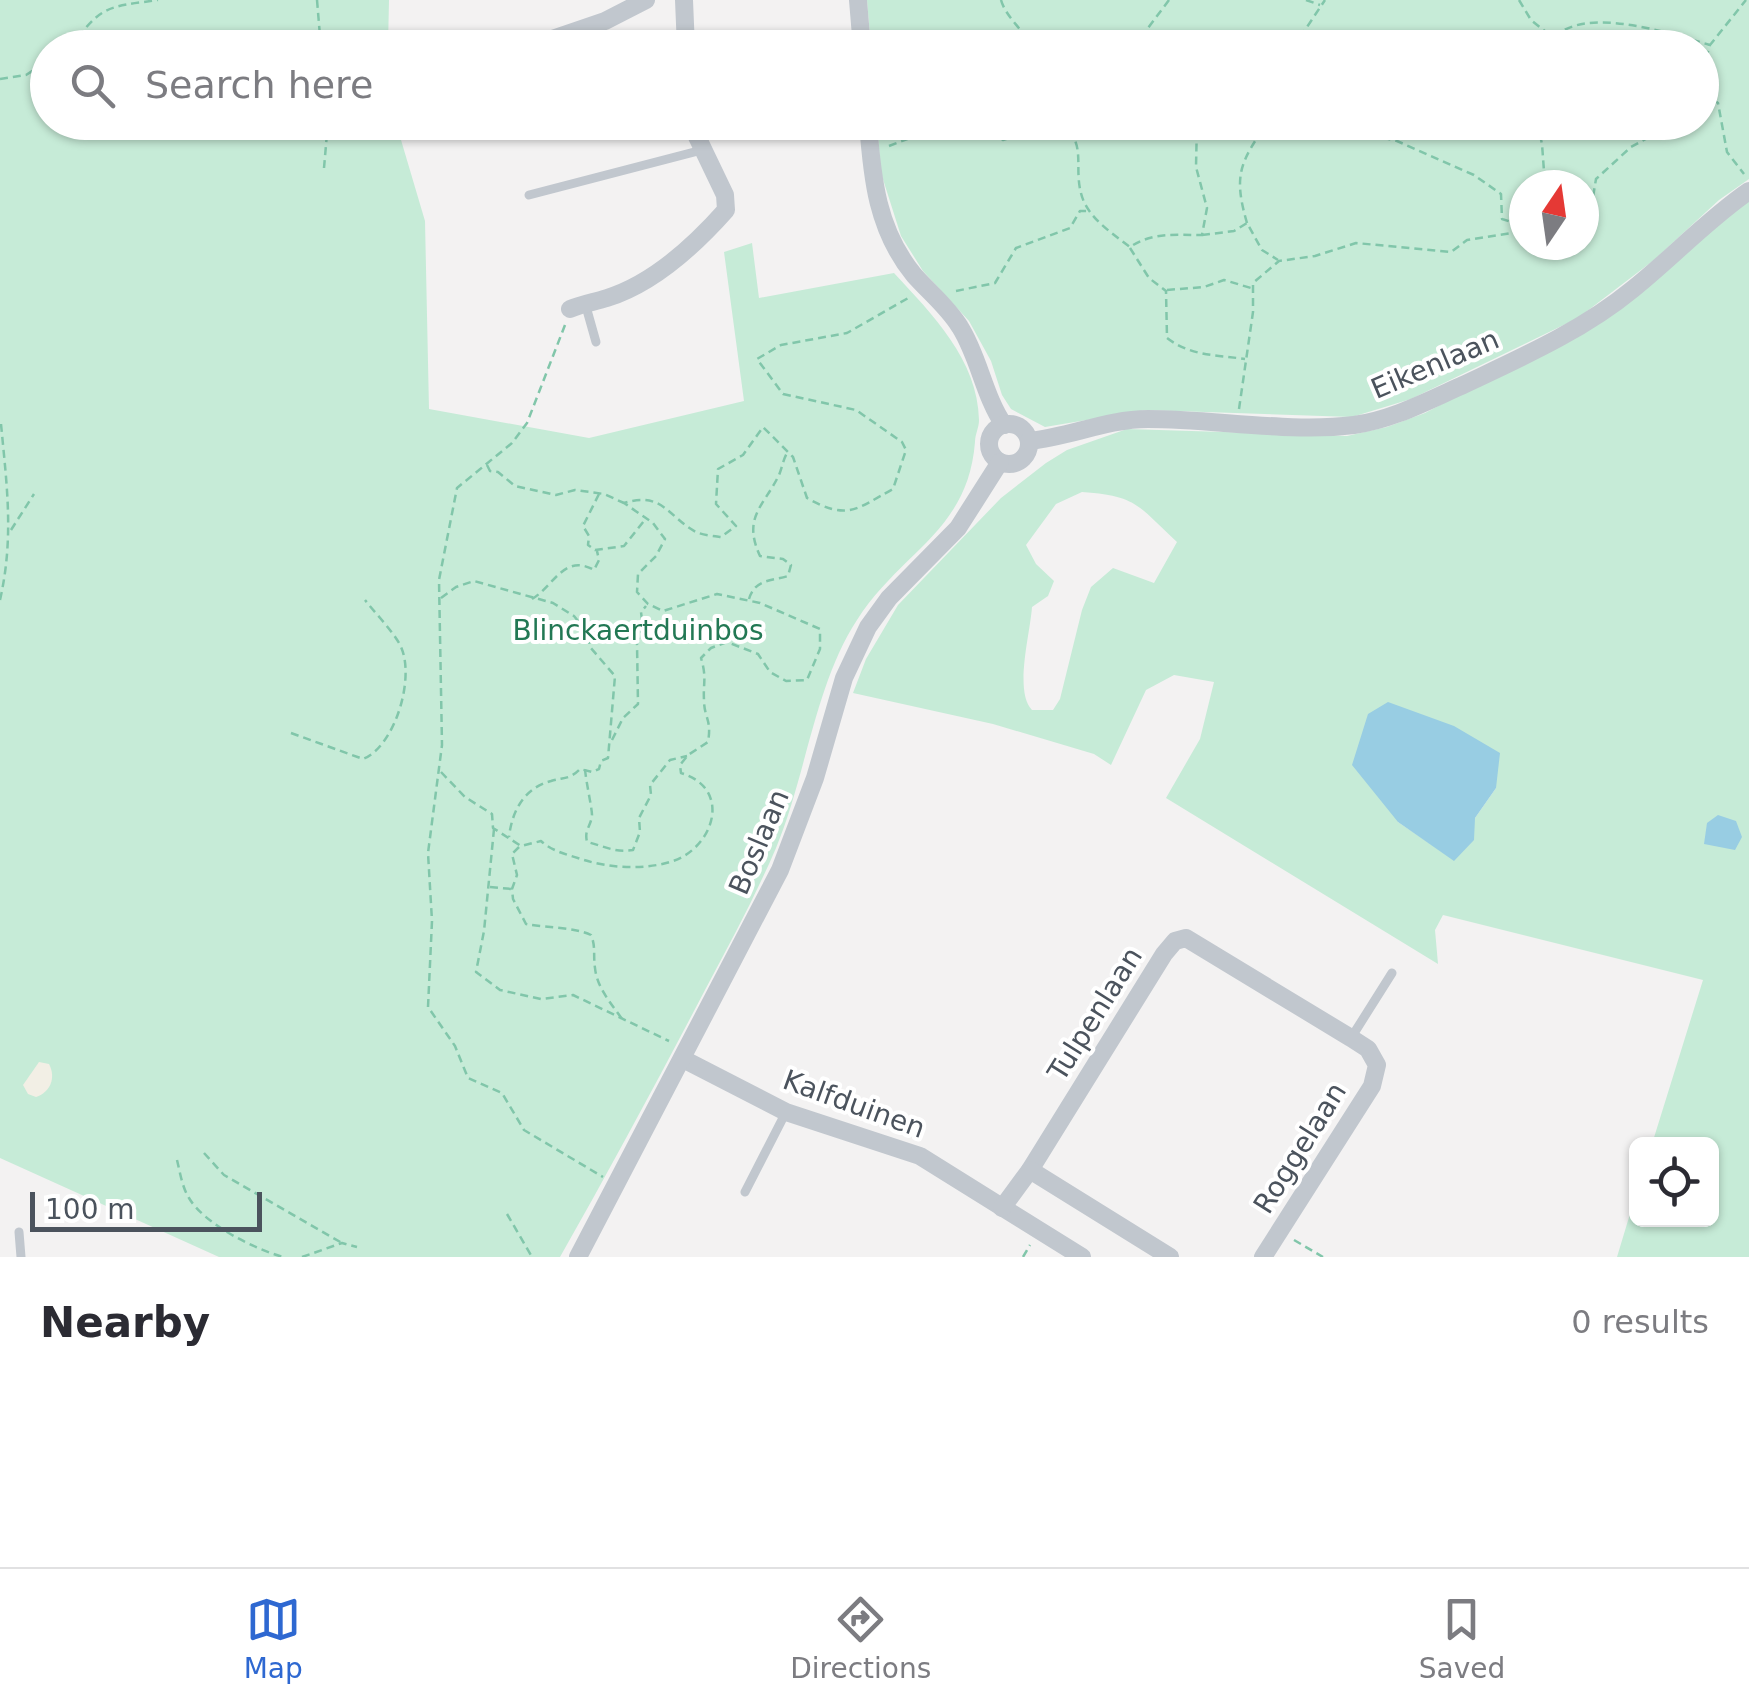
<!DOCTYPE html>
<style>
body{margin:0;font-family:"DejaVu Sans",sans-serif;background:#f2f2f3;color:#2b2b33}
.controls{position:absolute;right:30px;bottom:30px;display:grid;overflow:hidden;border-radius:15px;box-shadow:0 2px 8px #0004}
.controls button{width:90px;height:90px;display:grid;place-items:center;padding:0;border:0;border-bottom:2px solid #e1e1e2;background:#fff;color:#2b2b33;font:50px sans-serif}
.compass{position:absolute;left:1509px;top:170px;width:90px;height:90px;border-radius:50%;background:#fff;box-shadow:0 2px 8px #0004;rotate:13deg}
.scale{position:absolute;left:30px;bottom:25px;width:232px;box-sizing:border-box;padding-left:10px;border:5px solid #4b535d;border-top:0;font-size:28px;line-height:35px;white-space:nowrap;color:#4b535d;-webkit-text-stroke:8px #fff;paint-order:stroke}
.list{margin:0;padding:0;list-style:none}
h2{display:flex;justify-content:space-between;align-items:center;height:130px;margin:0;padding:0 40px;font-size:42px}
h2 small{font-size:32px;font-weight:400;color:#7c7c81}
.icon{flex:none;width:55px;height:55px;fill:none;stroke:currentColor;stroke-width:2;stroke-linecap:round;stroke-linejoin:round}
.map{position:relative;flex:none;width:1749px;height:1257px;overflow:hidden}
.search{position:absolute;background:#fff;box-shadow:0 2px 8px #0004;left:30px;right:30px;top:30px;height:110px;display:flex;align-items:center;gap:25px;box-sizing:border-box;padding:0 35px;border-radius:55px;color:#7c7c81;font-size:38px}
.sheet{height:310px;background:#fff}
nav{display:flex;justify-content:space-around;align-items:center;box-sizing:border-box;height:140px;border-top:2px solid #e1e1e2;background:#fff;font-size:28px;color:#7c7c81}
nav a{display:grid;justify-items:center;gap:5px}
nav .on{color:#2e68d1}
.map>svg:first-child{display:block}
</style>
<div class="map">
<svg width="1749" height="1257" viewBox="0 0 1749 1257">
<rect width="100%" height="100%" fill="#f3f2f2"/>
<!-- green -->
<g fill="#c6ebd7" fill-rule="evenodd">
<path d="M0 0H389L388 47 48 48V122L396 123 425 221 429 409 589 438 744 401 724 252 752 243 759 298 894 273C932 314 978 360 979 420 979 428 975 434 975 442 968 532 901 551 857 620 815 684 806 776 776 848 755 897 730 943 705 990 658 1080 610 1169 560 1257H219L0 1158Z"/>
<path d="M867 0H1749V179L1719 200 1654 260 1578 318 1411 399 1352 417 1146 410 1045 427 1011 409 1002 395 991 361 969 321 923 271 901 236 881 173 877 123 1702 122V48L871 47ZM1524 185H1584V245H1524Z"/>
<path d="M1749 196V1257H1617L1636 1194V1220H1712V1144H1652L1703 980 1443 915 1435 930 1438 964 1166 798 1200 739 1214 682 1174 675 1146 690 1111 765 1094 754 993 724 853 693 866 659 898 605 1001 498 1046 463 1067 450 1127 429 1347 436 1387 427 1425 413 1588 328ZM1082 492C1138 496 1138 506 1177 542L1154 583 1113 568 1091 587 1082 610 1060 699 1053 710H1032C1014 691 1030 635 1032 607L1048 596 1054 581 1036 564 1026 545 1056 504ZM1496 788 1475 818 1454 860 1398 822Z"/>
</g>
<!-- sand -->
<path fill="#f2efe5" d="M39 1062 49 1064C56 1077 51 1092 36 1097L28 1094 23 1085Z"/>
<!-- water -->
<g fill="#98cde3">
<polygon points="1388,702 1454,726 1500,753 1496,788 1475,818 1474,840 1454,861 1398,822 1352,765 1368,714"/>
<polygon points="1718,815 1736,821 1742,837 1735,850 1704,844 1707,823"/>
</g>
<g fill="none" stroke-linecap="round" stroke-linejoin="round">
<!-- path -->
<g stroke="#81c6aa" stroke-width="2.5" stroke-dasharray="8 5" stroke-linecap="butt">
<polyline points="317,0 321,48"/>
<path d="M1001 0C1006 18 1024 29 1031 48"/>
<polyline points="1306,0 1320,5"/>
<polyline points="1519,0 1531,20 1551,36"/>
<polyline points="1028,35 1056,48"/>
<path d="M71 48C100 5 108 7 158 0"/>
<path d="M1093 48C1116 38 1151 30 1173 48"/>
<polyline points="1133,48 1169,0"/>
<polyline points="1242,48 1272,39 1278,48"/>
<polyline points="1293,48 1325,0"/>
<path d="M1547 48C1570 0 1665 32 1710 45"/>
<polyline points="1702,71 1710,45 1746,0"/>
<polyline points="0,79 26,75 48,61"/>
<polyline points="1702,92 1718,103 1727,152 1744,174"/>
<polyline points="979,122 1003,140 1029,132 1044,122"/>
<path d="M1059 122C1091 144 1070 169 1084 202 1093 221 1113 234 1130 247 1152 232 1176 235 1202 235L1207 208 1196 167 1197 122"/>
<polyline points="1335,122 1365,138 1376,136 1397,141 1474,175 1501,194 1502,219 1524,226"/>
<polyline points="1537,122 1542,144 1545,185"/>
<polyline points="889,146 944,125 976,122"/>
<polyline points="324,168 328,122"/>
<polyline points="1584,220 1591,209 1596,179 1631,147 1677,122"/>
<path d="M1247 223C1233 175 1240 162 1268 122"/>
<polyline points="1202,235 1234,231 1247,223 1262,250 1278,260"/>
<path d="M1130 248 1149 278 1166 291 1167 338C1190 356 1217 355 1245 359"/>
<polyline points="1167,290 1204,287 1224,280 1251,288"/>
<polyline points="956,291 995,283 1016,248 1070,228 1080,211 1088,211"/>
<polyline points="565,325 527,423 512,443 457,488 439,580 442,745 428,853 432,921 428,1007 455,1046 468,1078 502,1093 524,1130 603,1177"/>
<polyline points="1239,409 1253,312 1253,283 1279,261 1315,256 1356,243 1451,252 1467,240 1524,231"/>
<polyline points="487,465 490,471 498,472 515,486 556,495 575,490 604,494 624,503"/>
<polyline points="599,494 583,526 589,536 588,545 595,550 624,546 644,521"/>
<polyline points="11,530 34,494"/>
<path d="M441 598 456 587 474 581 553 603 574 616 587 632 590 647 615 676 608 758 601 761 599 769 592 772 580 769C569 780 564 777 551 781 524 788 512 811 509 837"/>
<path d="M532 599C554 586 564 553 594 570L599 560 597 551"/>
<path d="M749 599C755 579 771 581 788 576L791 565 783 559 760 556C742 517 764 506 779 475 782 468 783 460 787 453"/>
<path d="M0 600C14 538 7 487 1 424"/>
<path d="M291 733 363 759C396 746 417 673 399 643 390 628 376 614 365 600"/>
<polyline points="612,740 623,718 638,704 637,643 643,628 641,612 646,606"/>
<path d="M585 769C586 782 592 808 592 815 591 827 584 829 587 842 604 846 615 853 633 850L640 832 639 818 651 795 650 785 670 760 687 756"/>
<path d="M441 772 465 797 492 814 493 828 521 846 541 841C553 852 569 855 584 860 610 868 643 870 670 862 713 850 734 789 681 773L680 765 688 755 708 742C712 719 704 718 704 700 703 683 707 678 701 658L711 648 727 642 758 654 770 672 786 681 807 680 820 649V629L760 603 717 594 663 611 648 604 637 592 638 574 656 556 665 539 653 523 624 503C663 491 668 517 696 532 703 535 713 536 721 537L736 526 716 504 718 469 743 455 763 427 793 457 807 498C848 521 856 509 893 489L906 450 902 442 856 410 783 394 757 359 781 345 847 333 910 297"/>
<polyline points="494,829 484,931 476,972 500,990 541,999 573,995 669,1041"/>
<path d="M519 847 512 854 517 875 512 889 513 899 526 924C546 928 575 927 591 935 596 947 593 955 595 968 597 988 611 1003 622 1019"/>
<polyline points="490,887 512,889"/>
<polyline points="204,1153 224,1175 342,1243"/>
<path d="M177 1160C180 1172 182 1187 189 1198 205 1225 255 1249 283 1257"/>
<polyline points="507,1214 532,1257"/>
<polyline points="1294,1240 1323,1257"/>
<polyline points="302,1257 342,1243 357,1247"/>
<polyline points="1023,1257 1030,1245"/>
</g>
<!-- service -->
<g stroke="#c1c7ce" stroke-width="9">
<polyline points="529,195 702,150"/>
<polyline points="585,303 596,342"/>
<polyline points="1351,1038 1392,973"/>
<polyline points="745,1192 786,1112"/>
<polyline points="19,1232 21,1257"/>
</g>
<!-- minor -->
<g stroke="#c1c7ce" stroke-width="18">
<polyline points="684,0 686,48"/>
<polyline points="858,0 862,48"/>
<polyline points="526,48 605,21 646,0"/>
<path d="M868 122C872 178 877 230 914 275 929 292 948 307 960 327 979 357 984 396 1004 425"/>
<path d="M570 309C582 304 594 302 607 298 652 284 695 245 726 210L725 195 690 122"/>
<circle cx="1009" cy="444" r="20"/>
<path d="M1029 441C1070 437 1107 419 1148 419 1214 419 1290 433 1354 425 1392 420 1427 401 1461 386 1520 358 1582 331 1633 289 1673 257 1707 220 1749 191"/>
<polyline points="683,1059 786,1112 920,1156 1082,1257"/>
<polyline points="1030,1170 1164,954 1175,941 1186,938 1351,1038 1368,1049 1377,1065 1372,1086 1263,1257"/>
<polyline points="1002,1208 1030,1170 1170,1257"/>
<polyline points="578,1257 780,870 815,778 844,678 868,627 889,598 958,528 1000,462"/>
</g>
</g>
<g text-anchor="middle" dominant-baseline="central" stroke-width="8" stroke-linejoin="round" paint-order="stroke">
<!-- street labels -->
<g font-size="28" fill="#4b535d" stroke="#fff">
<text transform="translate(1435 364) rotate(-23)">Eikenlaan</text>
<text transform="translate(759 842) rotate(-67)">Boslaan</text>
<text transform="translate(1095 1014) rotate(-58)">Tulpenlaan</text>
<text transform="translate(854 1104) rotate(20)">Kalfduinen</text>
<text transform="translate(1300 1148) rotate(-58)">Roggelaan</text>
</g>
<!-- park labels -->
<g font-size="28" fill="#227854" stroke="#fff">
<text x="638" y="630">Blinckaertduinbos</text>
</g>
</g>
</svg>
<div class="controls">
<button><svg class="icon" aria-label="locate" viewBox="0 0 24 24"><circle cx="12" cy="12" r="6"/><path d="M12 2v4M12 18v4M2 12h4M18 12h4"/></svg></button>
</div>
<svg class="compass" viewBox="-18 -18 36 36"><path d="M0-13l5 13h-10z" fill="#e53935"/><path d="M0 13l5-13h-10z" fill="#7c7c81"/></svg>
<div class="scale">100 m</div>
<div class="search"><svg class="icon" aria-label="search" viewBox="0 0 24 24"><circle cx="10" cy="10" r="6"/><path d="M15 15l6 6"/></svg>Search here</div>
</div>
<section class="sheet">
<h2>Nearby<small>0 results</small></h2>
<ul class="list">
</ul>
</section>
<nav>
<a class="on"><svg class="icon" aria-label="map" viewBox="0 0 24 24"><path d="M3 6l6-2 6 2 6-2v14l-6 2-6-2-6 2zM9 4v14M15 6v14"/></svg>Map</a>
<a><svg class="icon" aria-label="directions" viewBox="0 0 24 24"><path d="M12 3l9 9-9 9-9-9zM9 14v-3h6M13 9l2 2-2 2"/></svg>Directions</a>
<a><svg class="icon" aria-label="saved" viewBox="0 0 24 24"><path d="M7 4h10v16l-5-4-5 4z"/></svg>Saved</a>
</nav>
